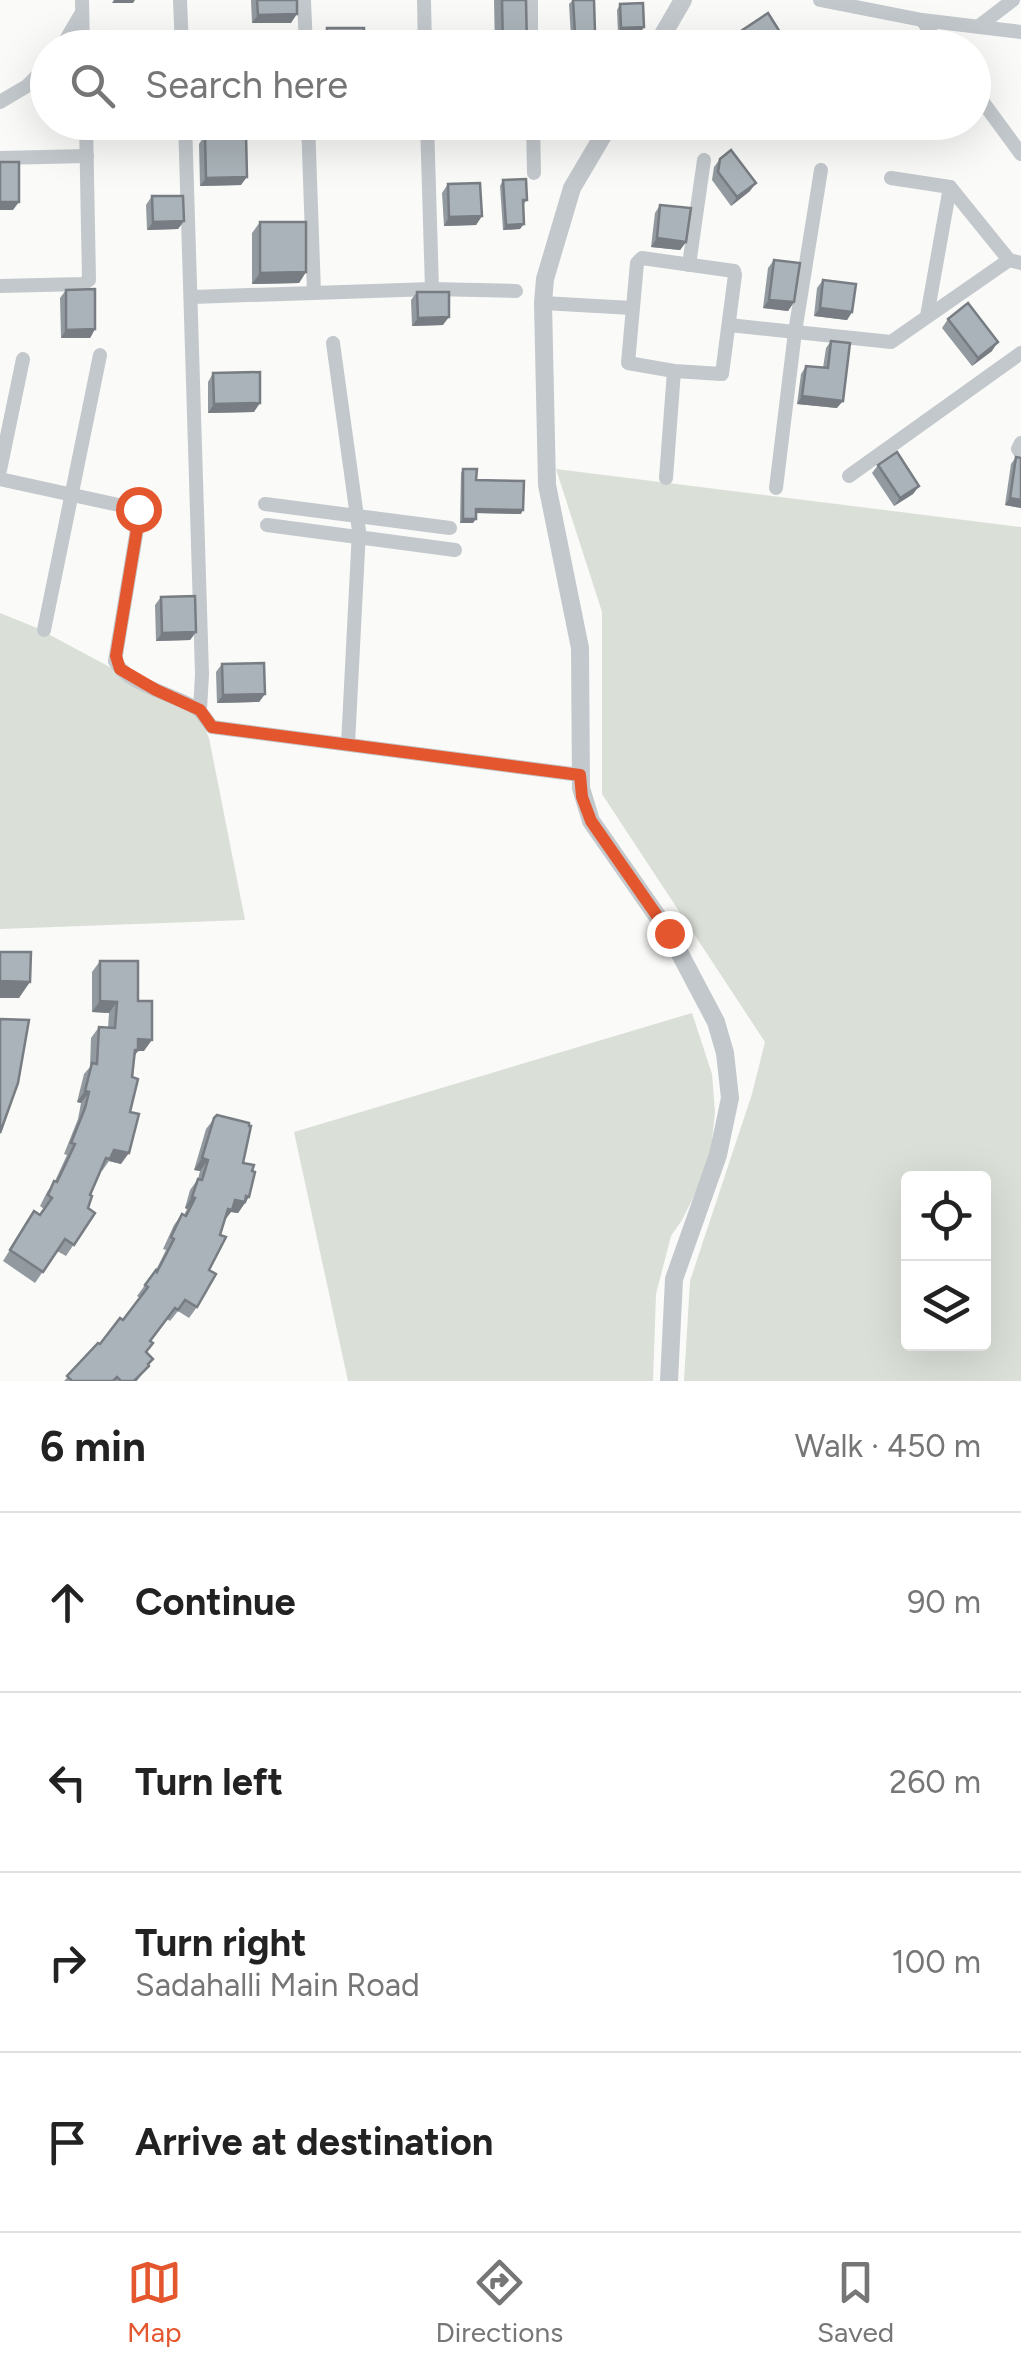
<!DOCTYPE html>
<meta charset="utf-8">
<style>
body{margin:0;font-family:Figtree,sans-serif;background:#f6f6f6;color:#222}
.controls{position:absolute;right:30px;bottom:30px;display:grid;overflow:hidden;border-radius:10px;box-shadow:0 10px 40px #0002}
.controls button{width:90px;height:90px;display:grid;place-items:center;padding:0;border:0;border-bottom:2px solid #e0e0e0;background:#fff;color:#222;font:50px sans-serif}
.stop{position:absolute;width:30px;height:30px;margin:-22px;border:8px solid #e4572e;border-radius:50%;background:#fff}
.stop.end{background:#e4572e;border-color:#fff;box-shadow:0 2px 10px #0008}
.list{margin:0;padding:0;list-style:none}
h2{display:flex;justify-content:space-between;align-items:center;height:130px;margin:0;padding:0 40px;font-size:42px}
h2 small{font-size:32px;font-weight:400;color:#767676}
.list li{display:grid;grid-template-columns:65px 1fr auto;gap:30px;align-items:center;box-sizing:border-box;height:180px;padding:0 40px;border-top:2px solid #e0e0e0}
.list b{display:block;font-size:38px;white-space:nowrap}
.list p{margin:0;font-size:32px;white-space:nowrap;color:#767676}
.list em{font-size:32px;font-style:normal;color:#767676}
.icon{flex:none;width:55px;height:55px;fill:none;stroke:currentColor;stroke-width:2;stroke-linecap:round;stroke-linejoin:round}
.map{position:relative;flex:none;width:1021px;height:1381px;overflow:hidden}
.search{position:absolute;background:#fff;box-shadow:0 10px 40px #0002;left:30px;right:30px;top:30px;height:110px;display:flex;align-items:center;gap:25px;box-sizing:border-box;padding:0 35px;border-radius:55px;color:#767676;font-size:38px}
.sheet{height:850px;background:#fff}
nav{display:flex;justify-content:space-around;align-items:center;box-sizing:border-box;height:140px;border-top:2px solid #e0e0e0;background:#fff;font-size:28px;color:#767676}
nav a{display:grid;justify-items:center;gap:5px}
nav .on{color:#e4572e}
.map>svg:first-child{display:block}
</style>
<div class="map">
<svg width="1021" height="1381" viewBox="0 0 1021 1381">
<rect width="100%" height="100%" fill="#fafaf8"/>
<!-- green -->
<g fill="#dadfd7" fill-rule="evenodd">
<path d="M556 469 1021 527V1381H684L690 1281 752 1094 765 1042 602 794V612ZM908 1178H984V1344H908Z"/>
<polygon points="0,613 37,628 199,715 209,738 245,920 0,929"/>
<polygon points="692,1013 712,1074 715,1112 711,1150 699,1186 682,1220 671,1236 656,1294 653,1381 348,1381 294,1132"/>
</g>
<g fill="none" stroke-linecap="round" stroke-linejoin="round">
<!-- minor -->
<g stroke="#c3c8cc" stroke-width="14">
<polyline points="82,0 83,48"/>
<polyline points="180,0 182,48"/>
<polyline points="304,0 306,48"/>
<polyline points="424,0 425,48"/>
<polyline points="531,0 531,48"/>
<polyline points="820,0 922,20 1021,32"/>
<polyline points="922,20 942,48"/>
<polyline points="979,26 1013,0"/>
<polyline points="61,48 81,14"/>
<polyline points="974,90 1021,154"/>
<polyline points="0,102 27,86 48,65"/>
<polyline points="185,122 202,674 200,710"/>
<polyline points="308,122 314,293"/>
<polyline points="427,122 432,289"/>
<polyline points="533,122 534,173"/>
<polyline points="0,158 87,156"/>
<polyline points="891,178 950,187 1009,260 1021,263"/>
<polygon points="642,258 734,271 735,275 722,374 674,371 628,363 637,263"/>
<polyline points="689,265 704,160"/>
<polyline points="0,286 83,284 89,280 86,122"/>
<polyline points="192,297 432,289 516,291"/>
<polyline points="543,303 632,308"/>
<polyline points="927,316 950,187"/>
<polyline points="729,325 891,342 1009,260"/>
<polyline points="333,343 359,531 348,744"/>
<polyline points="1021,443 1018,449 1021,453"/>
<polyline points="0,470 23,359"/>
<polyline points="849,476 1021,353"/>
<polyline points="666,478 674,371"/>
<path d="M0 479 137 509 139 517 115 661C128 686 175 694 197 709 203 713 207 721 212 727L580 775"/>
<polyline points="776,488 795,332 821,170"/>
<polyline points="265,504 450,528"/>
<polyline points="267,525 455,550"/>
<polyline points="44,630 100,355"/>
</g>
<!-- tertiary -->
<g stroke="#c3c8cc" stroke-width="18">
<polyline points="655,48 683,0"/>
<polyline points="611,122 572,188 545,279 543,303 547,485 580,648 581,788 591,821 669,933 716,1022 725,1053 730,1098 718,1155 674,1279 669,1381"/>
</g>
</g>
<!-- wall -->
<g fill="#929a9f">
<polygon points="251,0 297,0 291,23 252,23"/>
<polygon points="494,0 526,0 527,48 495,48"/>
<polygon points="573,0 594,0 591,38 571,38 569,4"/>
<polygon points="620,4 644,27 640,33 618,34 617,10"/>
<polygon points="327,28 364,48 321,48 321,37"/>
<polygon points="443,122 468,122 464,135 443,135"/>
<polygon points="205,135 241,185 200,186 199,144"/>
<polygon points="720,159 750,191 731,206 712,180 714,167"/>
<polygon points="503,180 527,200 523,205 520,229 503,230 500,186"/>
<polygon points="448,184 482,216 476,225 444,226 442,193"/>
<polygon points="152,196 184,221 178,229 147,230 146,205"/>
<polygon points="660,205 686,242 680,250 651,247 655,213"/>
<polygon points="260,222 306,272 299,283 252,284 252,233"/>
<polygon points="774,260 794,302 788,311 763,308 768,268"/>
<polygon points="823,280 852,312 847,320 814,316 817,288"/>
<polygon points="66,290 95,329 90,338 61,338 60,298"/>
<polygon points="417,292 443,325 412,326 411,300"/>
<polygon points="948,319 992,351 972,366 942,328"/>
<polygon points="831,341 837,408 797,404 801,374 806,366 823,368 826,348"/>
<polygon points="213,373 254,412 208,413 208,382"/>
<polygon points="1016,457 1021,458 1021,508 1005,505 1011,464"/>
<polygon points="878,465 919,486 913,494 894,506 872,473"/>
<polygon points="463,469 476,480 521,514 476,513 473,523 460,523 461,473"/>
<polygon points="161,597 196,632 190,640 156,641 155,605"/>
<polygon points="222,664 265,694 259,702 217,703 216,672"/>
<polygon points="100,961 138,1001 144,1051 138,1051 135,1055 130,1112 121,1164 109,1161 102,1171 101,1170 90,1195 88,1208 95,1213 66,1256 57,1251 35,1283 3,1261 34,1211 40,1215 44,1209 40,1206 47,1192 55,1181 67,1155 64,1154 78,1119 81,1103 77,1102 84,1074 90,1067 91,1038 99,1027 108,1028 109,1013 92,1012 92,972"/>
<polygon points="217,1115 243,1163 249,1197 238,1213 231,1212 224,1221 197,1307 189,1318 178,1311 170,1321 167,1319 151,1341 146,1352 153,1359 137,1381 64,1381 123,1320 140,1298 137,1296 156,1270 166,1250 163,1249 174,1225 182,1214 184,1215 187,1209 185,1208 190,1190 198,1179 200,1171 194,1170 206,1129"/>
</g>
<!-- shaded-wall -->
<g fill="#777d82">
<polygon points="114,0 135,0 133,3 112,3"/>
<polygon points="297,14 291,23 252,23 258,15"/>
<polygon points="644,27 640,33 618,34 621,28"/>
<polygon points="595,32 591,38 571,38 575,33"/>
<polygon points="468,129 464,135 443,135 447,130"/>
<polygon points="247,177 241,185 200,186 206,178"/>
<polygon points="756,183 750,191 731,206 737,197"/>
<polygon points="0,202 19,202 13,210 0,210"/>
<polygon points="482,216 476,225 444,226 449,217"/>
<polygon points="184,221 178,229 147,230 153,222"/>
<polygon points="524,224 520,229 503,230 506,225"/>
<polygon points="657,238 686,242 680,250 651,247"/>
<polygon points="306,272 299,283 252,284 260,273"/>
<polygon points="769,300 794,302 788,311 763,308"/>
<polygon points="820,308 852,312 847,320 814,316"/>
<polygon points="449,317 443,325 412,326 418,318"/>
<polygon points="95,329 90,338 61,338 66,330"/>
<polygon points="998,342 992,351 972,366 978,358"/>
<polygon points="802,396 843,401 837,408 797,404"/>
<polygon points="260,403 254,412 208,413 214,404"/>
<polygon points="919,486 913,494 894,506 900,498"/>
<polygon points="1010,498 1021,500 1021,508 1005,505"/>
<polygon points="476,509 523,510 521,514 474,513"/>
<polygon points="463,519 476,519 473,523 460,523"/>
<polygon points="196,632 190,640 156,641 162,633"/>
<polygon points="265,694 259,702 217,703 223,695"/>
<polygon points="0,981 30,982 19,998 0,998"/>
<polygon points="100,1001 117,1002 109,1013 92,1012"/>
<polygon points="138,1039 152,1040 144,1051 138,1051 130,1061"/>
<polygon points="85,1091 89,1092 81,1103 77,1102"/>
<polygon points="114,1150 129,1153 121,1164 109,1161"/>
<polygon points="202,1158 208,1160 200,1171 194,1170"/>
<polygon points="246,1196 249,1197 238,1213 231,1212 224,1221 221,1220 235,1200"/>
<polygon points="192,1197 195,1198 187,1209 185,1208"/>
</g>
<!-- building -->
<g fill="#aab3b9" stroke="#777d82" stroke-width="2.5">
<polygon points="257,0 297,0 297,14 258,15"/>
<polygon points="502,0 526,0 527,48 503,48"/>
<polygon points="573,0 594,0 595,32 575,33"/>
<polygon points="643,3 644,27 621,28 620,4"/>
<polygon points="768,13 790,48 730,48 726,41"/>
<rect x="327" y="28" width="37" height="20"/>
<polygon points="447,122 468,122 468,129 447,130"/>
<polygon points="246,134 247,177 206,178 205,135"/>
<polygon points="731,150 756,183 737,197 718,172 720,159"/>
<rect x="0" y="162" width="19" height="40"/>
<polygon points="526,179 527,200 523,200 524,224 506,225 503,180"/>
<polygon points="480,183 482,216 449,217 448,184"/>
<polygon points="152,196 183,196 184,221 153,222"/>
<polygon points="660,205 691,208 686,242 657,238"/>
<polygon points="260,222 306,222 306,272 260,273"/>
<polygon points="774,260 800,263 794,302 769,300"/>
<polygon points="823,280 856,284 852,312 820,308"/>
<polygon points="95,289 95,329 66,330 66,290"/>
<polygon points="417,292 449,292 449,317 418,318"/>
<polygon points="968,303 998,342 978,358 948,319"/>
<polygon points="831,341 850,343 843,401 802,396 806,366 828,368"/>
<polygon points="260,372 260,403 214,404 213,373"/>
<polygon points="897,452 919,486 900,498 878,465"/>
<polygon points="1016,457 1021,458 1021,500 1010,498"/>
<polygon points="463,469 477,469 476,480 524,481 523,510 476,509 476,519 463,519"/>
<polygon points="195,596 196,632 162,633 161,597"/>
<polygon points="264,663 265,694 223,695 222,664"/>
<polygon points="0,952 31,952 30,982 0,981"/>
<polygon points="100,961 138,961 138,1001 152,1001 152,1040 138,1039 138,1050 135,1050 132,1077 138,1079 130,1112 139,1114 129,1153 114,1150 110,1159 106,1158 90,1195 92,1196 88,1208 95,1213 74,1245 65,1239 43,1272 10,1250 34,1211 40,1215 52,1198 48,1195 54,1181 57,1182 75,1144 71,1143 85,1108 89,1092 85,1091 92,1063 97,1064 99,1027 115,1028 117,1002 100,1001"/>
<polygon points="0,1019 29,1020 18,1083 0,1133"/>
<polygon points="217,1115 249,1123 249,1126 251,1126 243,1163 254,1165 252,1171 255,1172 249,1197 246,1196 245,1202 235,1200 232,1210 228,1209 220,1235 226,1237 209,1270 216,1274 197,1307 185,1300 178,1310 175,1308 150,1341 153,1343 146,1352 153,1359 148,1364 149,1366 134,1381 121,1381 117,1377 113,1381 72,1381 67,1376 98,1343 100,1344 120,1318 123,1320 148,1287 145,1285 156,1270 157,1272 174,1239 171,1237 182,1214 186,1216 195,1198 192,1197 198,1179 202,1180 208,1160 202,1158 214,1118"/>
</g>
<g fill="none" stroke-linecap="round" stroke-linejoin="round">
<!-- route -->
<polyline stroke="#e4572e" stroke-width="12" points="138,509 139,517 116,656 120,669 156,690 200,710 212,727 580,775 582,797 591,821 669,933"/>
</g>
</svg>
<div class="controls">
<button><svg class="icon" aria-label="locate" viewBox="0 0 24 24"><circle cx="12" cy="12" r="6"/><path d="M12 2v4M12 18v4M2 12h4M18 12h4"/></svg></button>
<button><svg class="icon" aria-label="layers" viewBox="0 0 24 24"><path d="M12 4l9 5-9 5-9-5zM3 14l9 5 9-5"/></svg></button>
</div>
<div class="stop" style="left:138px;top:509px"></div>
<div class="stop end" style="left:669px;top:933px"></div>
<div class="search"><svg class="icon" aria-label="search" viewBox="0 0 24 24"><circle cx="10" cy="10" r="6"/><path d="M15 15l6 6"/></svg>Search here</div>
</div>
<section class="sheet">
<h2>6 min<small>Walk · 450 m</small></h2>
<ul class="list">
<li><svg class="icon" aria-label="ahead" viewBox="0 0 24 24"><path d="M12 20V5M6 11l6-6 6 6"/></svg><div><b>Continue</b></div><em>90 m</em></li>
<li><svg class="icon" aria-label="left" viewBox="0 0 24 24"><path d="M17 20v-9H6M10 6l-5 5 5 5"/></svg><div><b>Turn left</b></div><em>260 m</em></li>
<li><svg class="icon" aria-label="right" viewBox="0 0 24 24"><path d="M7 20v-9h11M14 6l5 5-5 5"/></svg><div><b>Turn right</b><p>Sadahalli Main Road</p></div><em>100 m</em></li>
<li><svg class="icon" aria-label="arrive" viewBox="0 0 24 24"><path d="M6 21V4h12l-3 4 3 4H6"/></svg><div><b>Arrive at destination</b></div></li>
</ul>
</section>
<nav>
<a class="on"><svg class="icon" aria-label="map" viewBox="0 0 24 24"><path d="M3 6l6-2 6 2 6-2v14l-6 2-6-2-6 2zM9 4v14M15 6v14"/></svg>Map</a>
<a><svg class="icon" aria-label="directions" viewBox="0 0 24 24"><path d="M12 3l9 9-9 9-9-9zM9 14v-3h6M13 9l2 2-2 2"/></svg>Directions</a>
<a><svg class="icon" aria-label="saved" viewBox="0 0 24 24"><path d="M7 4h10v16l-5-4-5 4z"/></svg>Saved</a>
</nav>
